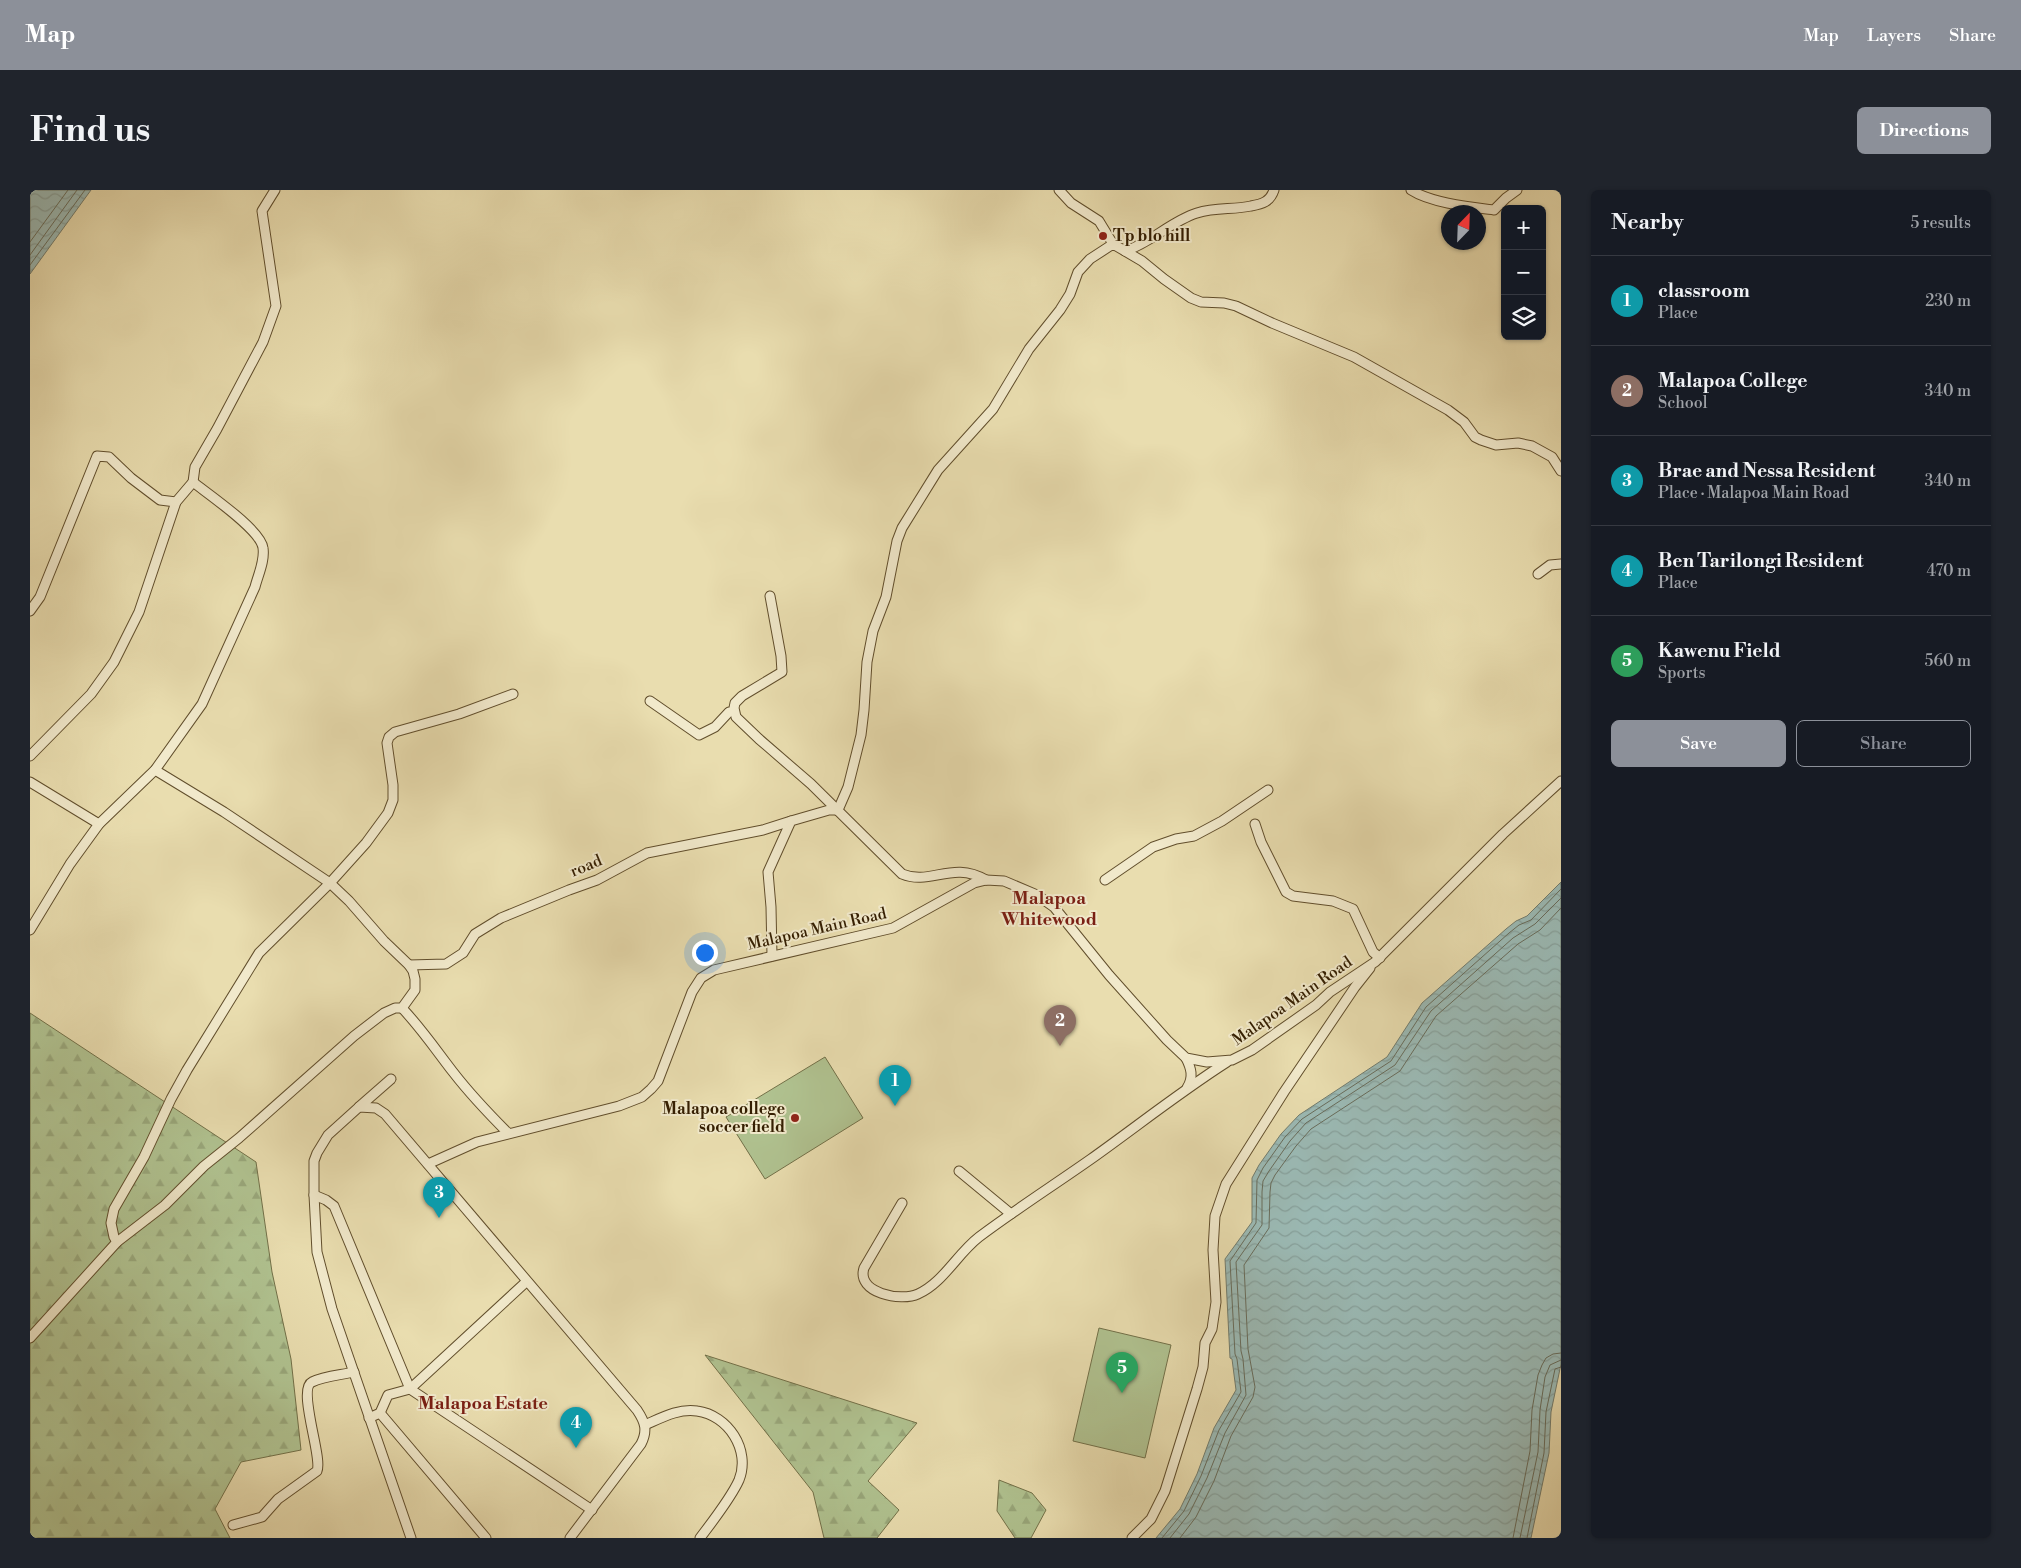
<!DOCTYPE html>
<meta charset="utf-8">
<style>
body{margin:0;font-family:"Libre Bodoni",serif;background:#20242c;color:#f1f3f6}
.controls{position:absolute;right:15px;top:15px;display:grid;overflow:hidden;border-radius:8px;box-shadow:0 1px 4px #0004}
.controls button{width:45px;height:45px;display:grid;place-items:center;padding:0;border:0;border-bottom:1px solid #363941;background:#171b24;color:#f1f3f6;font:25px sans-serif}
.compass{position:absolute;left:1411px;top:15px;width:45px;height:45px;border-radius:50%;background:#171b24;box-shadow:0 1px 4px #0004;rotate:23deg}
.you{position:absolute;left:674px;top:762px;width:18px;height:18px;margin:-12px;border:4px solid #fff;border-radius:50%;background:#1a73e8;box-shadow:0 0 0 8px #1a73e833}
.badge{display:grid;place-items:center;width:32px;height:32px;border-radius:50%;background:#8c9099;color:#fff;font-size:16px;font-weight:700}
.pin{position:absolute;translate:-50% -41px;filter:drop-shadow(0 1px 2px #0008)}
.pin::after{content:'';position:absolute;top:26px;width:18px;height:15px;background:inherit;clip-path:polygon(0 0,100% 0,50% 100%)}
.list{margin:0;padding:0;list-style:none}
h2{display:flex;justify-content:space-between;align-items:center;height:65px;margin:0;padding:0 20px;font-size:21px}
h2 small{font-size:16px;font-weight:400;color:#9ea1a6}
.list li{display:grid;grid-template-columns:32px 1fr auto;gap:15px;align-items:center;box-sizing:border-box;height:90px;padding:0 20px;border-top:1px solid #363941}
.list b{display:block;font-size:19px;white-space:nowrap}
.list p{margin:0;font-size:16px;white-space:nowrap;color:#9ea1a6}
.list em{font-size:16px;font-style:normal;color:#9ea1a6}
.actions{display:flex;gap:10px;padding:15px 20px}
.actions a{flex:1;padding:11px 0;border:1px solid #8c9099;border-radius:8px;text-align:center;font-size:18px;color:#8c9099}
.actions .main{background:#8c9099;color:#fff}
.icon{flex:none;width:28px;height:28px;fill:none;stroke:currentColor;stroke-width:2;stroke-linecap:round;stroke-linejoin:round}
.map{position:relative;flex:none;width:1531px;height:1348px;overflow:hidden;border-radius:8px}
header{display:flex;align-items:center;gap:30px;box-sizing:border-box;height:70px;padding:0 25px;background:#8c9099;color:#fff}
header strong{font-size:24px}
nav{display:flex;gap:28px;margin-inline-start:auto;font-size:18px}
.intro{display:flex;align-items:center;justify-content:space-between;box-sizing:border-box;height:120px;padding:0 30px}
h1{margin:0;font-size:35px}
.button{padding:12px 22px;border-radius:8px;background:#8c9099;color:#fff;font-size:18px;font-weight:700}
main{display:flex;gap:30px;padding:0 30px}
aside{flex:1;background:#171b24;border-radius:8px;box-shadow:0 1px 4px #0004}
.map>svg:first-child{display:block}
</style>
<header>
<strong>Map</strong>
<nav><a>Map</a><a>Layers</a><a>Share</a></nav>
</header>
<div class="intro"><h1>Find us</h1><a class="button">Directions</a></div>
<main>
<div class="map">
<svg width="1531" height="1348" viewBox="0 0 1531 1348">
<defs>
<pattern id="forest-firs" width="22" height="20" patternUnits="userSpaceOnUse" patternTransform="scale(1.25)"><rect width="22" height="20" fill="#b0c290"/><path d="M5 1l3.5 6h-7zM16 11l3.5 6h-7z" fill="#98a67a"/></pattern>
<pattern id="water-waves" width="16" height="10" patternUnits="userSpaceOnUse" patternTransform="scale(1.25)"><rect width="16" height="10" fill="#9bbab5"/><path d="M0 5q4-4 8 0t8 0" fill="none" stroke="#869f9a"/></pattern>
</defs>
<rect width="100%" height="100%" fill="#e9ddaf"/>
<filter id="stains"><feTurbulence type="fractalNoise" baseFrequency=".004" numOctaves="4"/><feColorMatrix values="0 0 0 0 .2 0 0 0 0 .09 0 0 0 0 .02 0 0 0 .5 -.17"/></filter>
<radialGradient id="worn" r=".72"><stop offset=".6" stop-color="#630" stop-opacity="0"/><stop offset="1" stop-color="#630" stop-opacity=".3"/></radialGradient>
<!-- green -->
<g fill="#b0c290" stroke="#727048">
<polygon points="795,867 833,928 735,989 696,927"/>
<polygon points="1069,1138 1141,1155 1115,1268 1043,1251"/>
</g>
<!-- forest -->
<g fill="url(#forest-firs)" stroke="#727048">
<polygon points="0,823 226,972 242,1082 261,1169 271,1260 211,1272 185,1319 200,1348 0,1348"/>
<polygon points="675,1165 887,1233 838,1291 869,1320 847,1348 794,1348 783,1302"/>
<polygon points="969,1290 1002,1303 1016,1320 1001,1348 985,1348 967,1321"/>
</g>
<!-- water -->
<g fill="url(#water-waves)" stroke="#727c6d">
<polygon points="0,0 61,0 0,84"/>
<polygon points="1531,692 1531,1174 1521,1222 1519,1263 1501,1348 1126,1348 1150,1319 1167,1284 1184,1238 1206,1200 1202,1169 1200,1168 1195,1069 1222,1032 1222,988 1229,975 1251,944 1269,925 1357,867 1392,813 1476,739 1486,731 1497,726"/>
</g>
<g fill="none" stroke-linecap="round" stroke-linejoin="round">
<!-- shore -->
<g stroke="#686c5b" stroke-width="1">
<polyline points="0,52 38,0"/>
<polyline points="0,65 47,0"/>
<polyline points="0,75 55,0"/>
<polyline points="1132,1348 1154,1321 1171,1286 1189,1240 1211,1202 1207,1169 1205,1164 1200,1071 1226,1033 1227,990 1233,978 1255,947 1272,929 1361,871 1396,817 1479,743 1489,735 1501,730 1531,699"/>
<polyline points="1140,1348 1159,1324 1177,1288 1195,1243 1216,1205 1213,1169 1211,1161 1206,1072 1232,1035 1232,1002 1233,991 1239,981 1260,951 1276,933 1365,875 1401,821 1483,748 1505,734 1531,708"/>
<polyline points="1150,1348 1166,1327 1184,1291 1201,1246 1223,1207 1225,1197 1218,1159 1214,1075 1239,1038 1240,1002 1241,993 1245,985 1266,956 1281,939 1370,881 1406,826 1488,754 1510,740 1531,718"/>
<polyline points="1483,1348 1500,1261 1502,1220 1508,1185 1512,1175 1516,1168 1523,1164 1531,1163"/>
<polyline points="1490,1348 1508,1262 1510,1220 1515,1187 1520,1175 1531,1170"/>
<polyline points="1497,1348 1514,1263 1516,1222 1525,1179 1531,1177"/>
</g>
<!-- street casing -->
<g stroke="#614e2c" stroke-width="11">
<g id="street">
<polyline points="1029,0 1041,13 1069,31 1083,54"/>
<path d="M1381 0C1401 13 1440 17 1464 20L1476 8 1487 0"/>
<path d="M1095 61C1121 53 1141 31 1167 23 1186 17 1203 20 1221 16 1232 14 1240 12 1244 0"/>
<polyline points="1508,384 1520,375 1531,374"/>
<path d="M740 406 751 466 752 482 712 506 705 513 704 518 706 527 729 549 781 594 872 684C901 696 922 670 956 690"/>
<polyline points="0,421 10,407 67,266 79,267 101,288 130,310 146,312"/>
<polyline points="620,511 669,545 685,537 699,522"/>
<polyline points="0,566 61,504 84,472 109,422 146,312 163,292 165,277 187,239 233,152 246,116 232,21 245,0"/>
<polyline points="0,592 69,634"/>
<polyline points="808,620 818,597 831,545 834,520 837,472 843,441 856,407 867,351 872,338 908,280 963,219 999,159 1030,120 1040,104 1048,82 1060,69 1083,54 1112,71 1134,89 1161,108 1171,112 1194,113 1206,116 1242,133 1324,167 1418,220 1434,232 1445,247 1451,250 1466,255 1488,253 1502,256 1522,267 1531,281"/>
<polyline points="1225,634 1231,652 1256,702 1263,706 1303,711 1323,719 1343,762 1350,768"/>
<polyline points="1075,690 1123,657 1146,649 1164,646 1192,631 1238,600"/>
<path d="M0 740 40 674 69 634 125 580 172 514 225 397C228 385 235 371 233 358 231 340 178 304 163 292"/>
<polyline points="742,766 741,717 738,682 761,631 799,620 808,620"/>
<polyline points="379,775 416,774 433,763 445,744 471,728 539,700 567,690 617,663 733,640 761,631"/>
<path d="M372 818C391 838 406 860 423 882 440 904 459 924 478 943"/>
<path d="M1156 868C1161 878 1164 887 1157 898"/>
<polyline points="329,917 361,889"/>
<polyline points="398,974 447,952 589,916 612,907 621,899 628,891 662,802 671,788 684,780 863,738 944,693 956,690 974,691 1007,705 1024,717 1079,785 1137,850 1156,868 1177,872 1202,870 1222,860 1286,815 1300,802 1345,772 1473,644 1531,591"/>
<polyline points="929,981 981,1024"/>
<polyline points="284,1005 296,1010 304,1016 380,1199 562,1320"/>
<path d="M872 1013 834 1078C826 1103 871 1112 888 1104 913 1093 927 1064 949 1047 985 1020 1024 995 1061 969 1106 937 1150 902 1197 872"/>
<polyline points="87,1052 84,1047 81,1033 84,1019 114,967 141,909 157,880 229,763 300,693 336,653 358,623 363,610 363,595 357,553 359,547 365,542 429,524 483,504"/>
<polyline points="0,1148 87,1052 135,1015 174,976 209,948 324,846 354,823 365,818 372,818 385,800 385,789 383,781 379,775 354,751 319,711 300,693 194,622 125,580"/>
<polyline points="350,1223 456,1348"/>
<polyline points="339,1228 350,1223 358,1205 380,1199 496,1092"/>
<path d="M615 1235C631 1228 649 1218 667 1221 698 1225 721 1260 709 1290 701 1308 682 1332 670 1348"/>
<path d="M203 1335 232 1327 248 1309 287 1281C293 1268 267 1199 282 1192 294 1186 311 1185 324 1182"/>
<path d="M381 1348 302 1119 287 1062 284 1005V971L287 963 298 945 329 917 346 918 355 924 607 1220C615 1232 618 1240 611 1254L540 1348"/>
<polyline points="1102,1348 1121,1329 1135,1301 1167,1199 1173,1177 1175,1153 1182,1139 1186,1112 1183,1060 1185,1026 1196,994 1254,902 1325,797 1340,778"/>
</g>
</g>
<!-- street -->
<use href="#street" stroke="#f1e9cb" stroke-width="9"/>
</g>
<!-- markers -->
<g fill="#8f2418" stroke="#f1e9cb" stroke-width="2">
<circle cx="1073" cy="46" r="5"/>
<circle cx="765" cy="928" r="5"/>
</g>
<g text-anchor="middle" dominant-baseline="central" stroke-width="4" stroke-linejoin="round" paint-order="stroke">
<!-- poi labels -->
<g font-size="16" font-weight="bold" fill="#341e01" stroke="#f1e9cb" text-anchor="start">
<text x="1083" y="46">Tp blo hill</text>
<text x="755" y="919" text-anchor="end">Malapoa college<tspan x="755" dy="18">soccer field</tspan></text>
</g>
<!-- street labels -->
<g font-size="16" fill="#341e01" stroke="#f1e9cb">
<text transform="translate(556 676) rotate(-23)">road</text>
<text transform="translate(787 739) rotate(-13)">Malapoa Main Road</text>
<text transform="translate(1262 811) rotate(-35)">Malapoa Main Road</text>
</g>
<!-- neighbourhood labels -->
<g font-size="18" font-weight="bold" fill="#7a1f14" stroke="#f1e9cb">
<text x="1019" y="708">Malapoa<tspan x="1019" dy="21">Whitewood</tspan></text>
<text x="453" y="1213">Malapoa Estate</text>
</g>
</g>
<rect width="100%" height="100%" filter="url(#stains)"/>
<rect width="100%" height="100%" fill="url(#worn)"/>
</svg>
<div class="controls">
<button>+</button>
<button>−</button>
<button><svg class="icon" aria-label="layers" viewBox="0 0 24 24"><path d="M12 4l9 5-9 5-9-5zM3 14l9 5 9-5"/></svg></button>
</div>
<svg class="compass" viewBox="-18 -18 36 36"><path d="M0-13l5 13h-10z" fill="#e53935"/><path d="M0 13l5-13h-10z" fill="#9ea1a6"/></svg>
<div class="you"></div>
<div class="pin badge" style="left:865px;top:916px;background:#0f9aa8">1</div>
<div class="pin badge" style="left:1030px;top:856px;background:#8d6e63">2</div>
<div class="pin badge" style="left:409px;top:1028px;background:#0f9aa8">3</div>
<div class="pin badge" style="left:546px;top:1258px;background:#0f9aa8">4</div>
<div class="pin badge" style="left:1092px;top:1203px;background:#2e9e5b">5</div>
</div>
<aside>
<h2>Nearby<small>5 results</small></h2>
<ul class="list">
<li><span class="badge" style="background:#0f9aa8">1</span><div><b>classroom</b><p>Place</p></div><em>230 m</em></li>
<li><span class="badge" style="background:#8d6e63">2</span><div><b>Malapoa College</b><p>School</p></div><em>340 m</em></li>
<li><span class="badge" style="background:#0f9aa8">3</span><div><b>Brae and Nessa Resident</b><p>Place · Malapoa Main Road</p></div><em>340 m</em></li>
<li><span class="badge" style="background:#0f9aa8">4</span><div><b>Ben Tarilongi Resident</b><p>Place</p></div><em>470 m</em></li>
<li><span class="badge" style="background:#2e9e5b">5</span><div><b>Kawenu Field</b><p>Sports</p></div><em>560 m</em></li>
</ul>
<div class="actions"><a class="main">Save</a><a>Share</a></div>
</aside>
</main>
